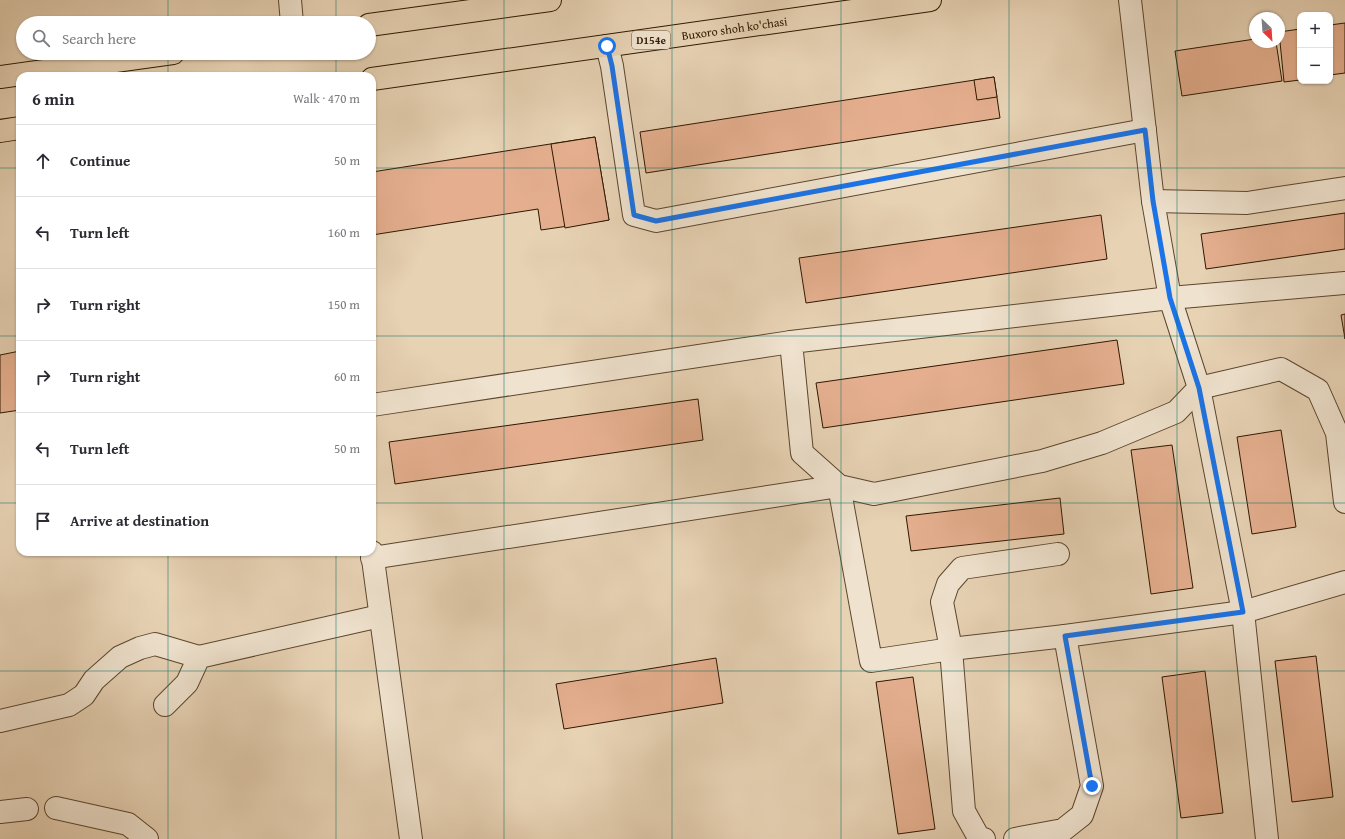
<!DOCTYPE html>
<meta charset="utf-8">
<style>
body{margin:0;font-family:"Gentium Book Plus",serif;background:#f7f7f7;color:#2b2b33}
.controls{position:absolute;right:12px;top:12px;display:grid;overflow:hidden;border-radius:8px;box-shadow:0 1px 3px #0004}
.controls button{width:36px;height:36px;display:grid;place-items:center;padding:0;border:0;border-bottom:1px solid #e1e1e2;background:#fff;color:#2b2b33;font:20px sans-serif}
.compass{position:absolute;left:1249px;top:12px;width:36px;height:36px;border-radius:50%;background:#fff;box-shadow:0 1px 3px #0004;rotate:155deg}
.stop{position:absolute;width:12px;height:12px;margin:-9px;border:3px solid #1a73e8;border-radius:50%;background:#fff}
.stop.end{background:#1a73e8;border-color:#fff;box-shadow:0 1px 4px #0008}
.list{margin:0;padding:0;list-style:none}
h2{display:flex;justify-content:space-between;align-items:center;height:52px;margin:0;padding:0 16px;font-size:17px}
h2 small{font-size:13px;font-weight:400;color:#7c7c81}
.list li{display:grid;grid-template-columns:26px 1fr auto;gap:12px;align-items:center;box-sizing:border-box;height:72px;padding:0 16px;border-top:1px solid #e1e1e2}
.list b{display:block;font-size:15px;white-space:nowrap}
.list em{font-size:13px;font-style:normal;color:#7c7c81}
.icon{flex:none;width:22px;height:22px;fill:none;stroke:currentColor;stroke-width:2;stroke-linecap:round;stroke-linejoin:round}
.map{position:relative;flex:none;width:1345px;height:839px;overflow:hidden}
.search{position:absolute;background:#fff;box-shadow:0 1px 3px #0004;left:16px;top:16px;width:360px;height:44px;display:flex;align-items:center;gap:10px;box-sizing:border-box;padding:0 14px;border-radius:22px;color:#7c7c81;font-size:15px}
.panel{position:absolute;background:#fff;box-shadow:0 1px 3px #0004;left:16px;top:72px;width:360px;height:484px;border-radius:12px}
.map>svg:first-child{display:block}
</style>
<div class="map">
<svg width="1345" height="839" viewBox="0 0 1345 839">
<rect width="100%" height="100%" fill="#e7d2b4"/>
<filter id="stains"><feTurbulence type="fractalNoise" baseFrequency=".005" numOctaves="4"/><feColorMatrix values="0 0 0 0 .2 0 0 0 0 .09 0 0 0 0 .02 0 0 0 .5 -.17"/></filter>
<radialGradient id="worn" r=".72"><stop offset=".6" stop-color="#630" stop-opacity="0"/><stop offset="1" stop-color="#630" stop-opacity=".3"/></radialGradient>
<!-- building -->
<g fill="#e5af8f" stroke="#2e1800">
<polygon points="1345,23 1345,73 1330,75 1330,25"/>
<polygon points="1300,29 1300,80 1284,82 1279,32"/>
<polygon points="1255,39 1255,42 1276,42 1282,81 1182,96 1175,51"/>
<polygon points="994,77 1000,118 646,173 640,132"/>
<polygon points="994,77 997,97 977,100 974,80"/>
<polygon points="595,137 609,220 541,230 538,209 372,235 372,172"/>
<polygon points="595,137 609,220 565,228 551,144"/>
<polygon points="1345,213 1345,249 1206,269 1201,234"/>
<polygon points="1101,215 1107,259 806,303 799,258"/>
<polygon points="1345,314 1345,339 1341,315"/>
<polygon points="1117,340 1124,384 823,428 816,383"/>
<polygon points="20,351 20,410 0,413 0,355"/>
<polygon points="698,399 703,440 395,484 389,442"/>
<polygon points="1281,430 1296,527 1252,534 1237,437"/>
<polygon points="1172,445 1193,588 1151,594 1131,450"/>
<polygon points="1060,498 1064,534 911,551 906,516"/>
<polygon points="1316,656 1333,797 1292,802 1275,661"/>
<polygon points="716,658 723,703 564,729 556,684"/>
<polygon points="1205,671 1223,813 1181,818 1162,677"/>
<polygon points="913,677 935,829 898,834 876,682"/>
</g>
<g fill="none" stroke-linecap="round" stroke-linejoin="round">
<!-- minor casing -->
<g stroke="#5c462d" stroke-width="24">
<g id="minor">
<polyline points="290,0 292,23"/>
<polyline points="1130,0 1153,201 1170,298 1345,283"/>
<polyline points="607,46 612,66 634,215 656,221 1145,130"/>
<polyline points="1153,201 1247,203 1345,188"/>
<polygon points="1170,298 1199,388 1176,412 1102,443 1042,461 874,494 839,486 802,453 791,342"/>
<polyline points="372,405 791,342"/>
<polyline points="372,552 411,839"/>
<polyline points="372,558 839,486 871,661 951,649 1065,636 1092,786 1082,815 1063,830 1015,839"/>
<polyline points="1065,636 1243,612 1345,582"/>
<polyline points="165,705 187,683 199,657 380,616"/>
<polyline points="0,721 69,705 84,695 94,680 120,657 140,648 155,644 199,657"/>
<polyline points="56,808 128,824 147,839"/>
<polyline points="0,812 27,809"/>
<polyline points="984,839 979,838 964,811 951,649 942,602 948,584 962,568 1058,554"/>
<polyline points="1267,839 1243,612 1199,388 1281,369 1318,390 1337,433 1345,502"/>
</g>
</g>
<!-- major casing -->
<g stroke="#2e1800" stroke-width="24">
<g id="major">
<polyline points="369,25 550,0"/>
<polyline points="0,77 173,53"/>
<path id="s1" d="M372 79 930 0"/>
<polyline points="0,131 20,128"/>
</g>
</g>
<!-- minor -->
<use href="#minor" stroke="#efe2ce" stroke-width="22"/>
<!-- major -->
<use href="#major" stroke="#e7d2b4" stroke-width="22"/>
</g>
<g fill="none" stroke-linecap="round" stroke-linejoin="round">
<!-- route -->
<polyline stroke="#1a73e8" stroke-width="5" points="607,46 612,66 634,215 656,221 1145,130 1153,201 1170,298 1199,388 1243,612 1065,636 1092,786"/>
</g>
<!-- grid -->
<path fill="none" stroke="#0f766e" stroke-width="1" stroke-opacity="0.55" d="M168 0V23M336 0V23M504 0V839M672 0V839M841 0V839M1009 0V839M1177 0V839M168 53V76M336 53V76M0 168H20M372 168H1345M0 336H20M372 336H1345M0 503H20M372 503H1345M168 552V839M336 552V839M0 671H1345"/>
<g text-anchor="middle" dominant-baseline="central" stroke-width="3" stroke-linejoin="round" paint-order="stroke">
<!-- shield labels -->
<rect fill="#efe2ce" stroke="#68553e" stroke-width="1" x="632" y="31" width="38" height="18" rx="3"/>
<g font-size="11" font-weight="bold" fill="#2e1800">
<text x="651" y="40">D154e</text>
</g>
<!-- street labels -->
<g font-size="12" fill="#2e1800" stroke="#efe2ce">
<text stroke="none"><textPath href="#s1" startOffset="366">Buxoro shoh ko'chasi</textPath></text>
</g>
</g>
<rect width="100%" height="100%" filter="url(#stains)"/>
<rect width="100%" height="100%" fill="url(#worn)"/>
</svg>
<div class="controls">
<button>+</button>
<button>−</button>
</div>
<svg class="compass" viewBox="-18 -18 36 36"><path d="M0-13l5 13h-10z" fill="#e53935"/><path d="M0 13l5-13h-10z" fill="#7c7c81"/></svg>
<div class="stop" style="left:607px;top:46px"></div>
<div class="stop end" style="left:1092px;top:786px"></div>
<div class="search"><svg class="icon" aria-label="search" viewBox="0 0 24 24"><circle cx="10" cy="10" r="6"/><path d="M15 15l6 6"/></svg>Search here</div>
<section class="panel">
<h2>6 min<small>Walk · 470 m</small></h2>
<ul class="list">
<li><svg class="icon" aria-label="ahead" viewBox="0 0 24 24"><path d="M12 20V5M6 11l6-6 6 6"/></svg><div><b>Continue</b></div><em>50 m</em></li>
<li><svg class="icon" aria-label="left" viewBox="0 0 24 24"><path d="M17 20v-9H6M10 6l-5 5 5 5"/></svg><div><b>Turn left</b></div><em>160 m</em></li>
<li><svg class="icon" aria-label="right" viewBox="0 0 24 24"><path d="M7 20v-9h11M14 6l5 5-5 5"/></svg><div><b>Turn right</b></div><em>150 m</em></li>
<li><svg class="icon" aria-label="right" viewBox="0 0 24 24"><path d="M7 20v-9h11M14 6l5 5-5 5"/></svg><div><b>Turn right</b></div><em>60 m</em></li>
<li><svg class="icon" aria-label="left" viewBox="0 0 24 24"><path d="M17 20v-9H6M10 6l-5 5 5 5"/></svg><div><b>Turn left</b></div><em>50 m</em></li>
<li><svg class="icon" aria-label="arrive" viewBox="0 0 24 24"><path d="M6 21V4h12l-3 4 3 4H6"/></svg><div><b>Arrive at destination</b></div></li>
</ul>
</section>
</div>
